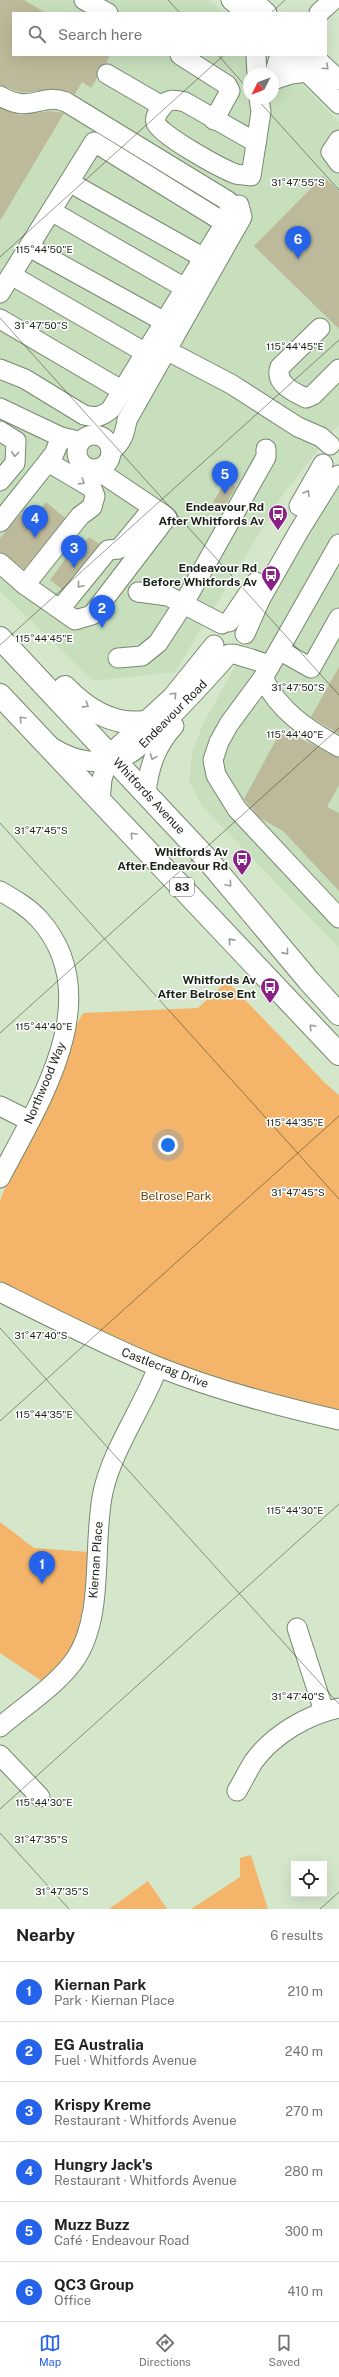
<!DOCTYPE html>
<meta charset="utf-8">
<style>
body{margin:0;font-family:"Public Sans",sans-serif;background:#f6f6f6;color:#202124}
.controls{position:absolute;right:12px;bottom:12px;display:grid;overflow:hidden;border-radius:0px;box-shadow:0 4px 16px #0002}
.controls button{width:36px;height:36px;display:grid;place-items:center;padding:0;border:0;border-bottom:1px solid #e0e0e0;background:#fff;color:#202124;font:20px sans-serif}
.compass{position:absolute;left:243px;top:68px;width:36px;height:36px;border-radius:50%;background:#fff;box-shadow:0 4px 16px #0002;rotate:228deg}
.you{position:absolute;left:168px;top:1145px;width:14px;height:14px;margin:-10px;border:3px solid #fff;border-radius:50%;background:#1a73e8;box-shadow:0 0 0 6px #1a73e833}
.badge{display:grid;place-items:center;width:26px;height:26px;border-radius:50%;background:#2563eb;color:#fff;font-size:13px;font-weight:700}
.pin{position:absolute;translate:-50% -33px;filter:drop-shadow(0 1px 2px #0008)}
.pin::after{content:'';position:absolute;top:21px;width:14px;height:12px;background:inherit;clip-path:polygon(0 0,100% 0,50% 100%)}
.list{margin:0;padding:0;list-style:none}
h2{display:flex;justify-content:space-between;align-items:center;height:52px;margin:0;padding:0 16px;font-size:17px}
h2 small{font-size:13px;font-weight:400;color:#757577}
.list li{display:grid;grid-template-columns:26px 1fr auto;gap:12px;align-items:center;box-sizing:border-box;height:60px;padding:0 16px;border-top:1px solid #e0e0e0}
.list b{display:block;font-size:15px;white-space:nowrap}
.list p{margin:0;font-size:13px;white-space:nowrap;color:#757577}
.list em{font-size:13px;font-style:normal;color:#757577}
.icon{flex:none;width:22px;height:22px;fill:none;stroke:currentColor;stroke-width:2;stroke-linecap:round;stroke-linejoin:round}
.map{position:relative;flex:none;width:339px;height:1909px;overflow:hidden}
.search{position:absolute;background:#fff;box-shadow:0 4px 16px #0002;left:12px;right:12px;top:12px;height:44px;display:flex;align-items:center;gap:10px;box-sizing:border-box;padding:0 14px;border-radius:0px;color:#757577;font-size:15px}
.sheet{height:412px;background:#fff}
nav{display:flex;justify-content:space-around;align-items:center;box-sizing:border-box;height:56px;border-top:1px solid #e0e0e0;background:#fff;font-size:11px;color:#757577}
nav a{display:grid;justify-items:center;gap:2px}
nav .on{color:#2563eb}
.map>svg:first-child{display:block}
</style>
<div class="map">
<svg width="339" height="1909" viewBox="0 0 339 1909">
<rect width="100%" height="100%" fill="#d4e7cb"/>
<!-- built -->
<g fill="#c7dfbd" fill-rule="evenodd">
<path d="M0 0H209L225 13H13V55H273L339 122V424L284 493 175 672 93 681 0 591ZM249 74H273V98H249Z"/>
<polygon points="339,479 339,948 201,805 189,780 192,753 203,724"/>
</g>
<!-- green -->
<g fill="#f4b56b">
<polygon points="227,981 326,1084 339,1095 339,1416 155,1373 0,1281 0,1201 34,1110 56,1062 83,1013 198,1008"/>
<path d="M0 1522 34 1548 89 1552C85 1582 85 1618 72 1646 66 1660 52 1671 42 1681L0 1653Z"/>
<polygon points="251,1855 268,1909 191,1909 240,1877 240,1858"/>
<polygon points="148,1881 167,1909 109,1909"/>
</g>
<!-- building -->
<g fill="#bdba9b">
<polygon points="0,0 24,0 46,13 13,13 13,55 110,55 106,63 97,69 97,78 91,88 82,82 75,94 57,89 21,93 0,85"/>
<polygon points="0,108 20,115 50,111 64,113 0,221"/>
<polygon points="323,176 339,191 339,329 254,246"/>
<polygon points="226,481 236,487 224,507 213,502"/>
<polygon points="46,502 65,518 24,569 7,555 0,552 0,538 20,514 30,522"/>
<polygon points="89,537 99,544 62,589 50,580 70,553 75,556"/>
<polygon points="339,667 339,734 311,717"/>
<polygon points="282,729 339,758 339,785 327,807 339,813 339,891 283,831 260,818 244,799"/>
</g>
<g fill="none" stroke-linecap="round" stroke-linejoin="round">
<!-- minor casing -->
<g stroke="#76886f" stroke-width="21">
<g id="minor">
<polyline points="84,0 108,13"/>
<polyline points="231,0 246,13"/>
<polyline points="253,0 267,13"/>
<polyline points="319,13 333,0"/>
<polyline points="180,55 227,85 230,91 214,120"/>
<polyline points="256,55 257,74"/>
<polyline points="290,55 339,104"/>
<polyline points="312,55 339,80"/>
<polyline points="107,74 162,106"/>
<polyline points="273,78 280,55"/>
<polyline points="273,80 291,74 308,72"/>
<path d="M0 96C32 115 39 92 66 102L228 201 230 210 225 223 111 409C102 417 96 418 84 415L25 379 0 369"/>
<polyline points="339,140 331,152 339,163"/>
<path d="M255 142 185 102C176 100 168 98 163 106 159 111 154 116 156 123 160 135 222 169 236 174 240 175 246 175 251 176L261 112 259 98"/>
<polyline points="69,182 204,258"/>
<polyline points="51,211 185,288"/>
<polyline points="29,247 165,322"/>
<polyline points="11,275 146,353"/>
<polyline points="0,293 94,142 225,223"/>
<polyline points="0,319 123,391"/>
<path d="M320 328 280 367C274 383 293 392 306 398L313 395 339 369"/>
<polyline points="166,350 231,384 298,427 321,437 330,445"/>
<polyline points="0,408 61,437 74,440"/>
<polyline points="0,431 16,441 15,463 0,481"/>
<circle cx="94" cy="452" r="17"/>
<path d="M111 451C122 443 125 433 127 420L242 217 239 205"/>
<polyline points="299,506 323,464"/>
<polyline points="0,522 54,454 61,437"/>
<polyline points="339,544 263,678 229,724 219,742 213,760 216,775 237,809 339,918"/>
<polyline points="0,563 25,585 75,620 92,615 167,517 97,470"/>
<polyline points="25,585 80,516 92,507 95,496 92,488 48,462"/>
<polyline points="138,592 168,596 222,624"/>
<polyline points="60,609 108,550 119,549 153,508"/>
<polyline points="229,622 256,582"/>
<polyline points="245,634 261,598 299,531 332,478 339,475"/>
<polyline points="279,650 311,668 339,618"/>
<path d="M234 654C247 658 258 660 270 666"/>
<polyline points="118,658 142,656 158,643 184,603 266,457 266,449"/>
<path d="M263 678C279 711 308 730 339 747"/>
<path d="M53 748C74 761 102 767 125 756 137 751 146 740 156 731 182 707 205 681 229 654"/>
<path d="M146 793C149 766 156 746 174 726"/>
<polyline points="100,801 102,779 110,754 172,697 214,645"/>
<path d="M0 891C14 899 28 907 39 919 109 997 39 1103 0 1178"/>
<polyline points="0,1106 30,1121"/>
<path d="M0 1292C52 1318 103 1344 156 1366 215 1390 277 1406 339 1420"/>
<polyline points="297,1628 324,1711"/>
<path d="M0 1727C24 1706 59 1684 76 1658 105 1614 92 1543 103 1492 113 1448 142 1409 158 1367"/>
<polyline points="0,1755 40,1797"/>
<path d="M237 1791C243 1781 248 1770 254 1761 273 1735 308 1714 339 1708"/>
</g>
</g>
<!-- major casing -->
<g stroke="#76886f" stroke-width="24">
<g id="major">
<polyline points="0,638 207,859 309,981 339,1014"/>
<path d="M65 687C86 709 114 726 145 722"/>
<polyline points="0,695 339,1054"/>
</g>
</g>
<!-- minor -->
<use href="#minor" stroke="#fff" stroke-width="19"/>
<!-- major -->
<use href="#major" stroke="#fff" stroke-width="22"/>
</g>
<!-- one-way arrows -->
<defs><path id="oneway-chevron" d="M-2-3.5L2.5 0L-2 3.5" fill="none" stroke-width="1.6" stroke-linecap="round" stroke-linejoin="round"/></defs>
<g stroke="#999c98">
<use href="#oneway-chevron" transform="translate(326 67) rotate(43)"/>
<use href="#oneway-chevron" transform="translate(15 454) rotate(94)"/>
<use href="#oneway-chevron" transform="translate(82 482) rotate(32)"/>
<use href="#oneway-chevron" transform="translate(307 493) rotate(-60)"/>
<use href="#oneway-chevron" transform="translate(80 585) rotate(130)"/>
<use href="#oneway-chevron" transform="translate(174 695) rotate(-47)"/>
<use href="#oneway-chevron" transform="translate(86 705) rotate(32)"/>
<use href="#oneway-chevron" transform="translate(22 719) rotate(-133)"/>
<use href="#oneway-chevron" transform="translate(153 757) rotate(111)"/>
<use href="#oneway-chevron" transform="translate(133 835) rotate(-134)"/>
<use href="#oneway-chevron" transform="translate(229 884) rotate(50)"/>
<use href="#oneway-chevron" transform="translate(231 941) rotate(-132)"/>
<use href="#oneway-chevron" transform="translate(286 952) rotate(51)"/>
<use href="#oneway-chevron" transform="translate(312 1027) rotate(-134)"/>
</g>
<!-- ticks -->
<path fill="none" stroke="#1c2319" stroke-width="1" stroke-opacity="0.45" d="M168 0 180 13M271 13 285 0M218 55 249 90M256 98 339 190M0 257 224 55M0 318 339 695M0 645 339 340M0 823 339 1199M0 1033 339 728M0 1328 339 1704M0 1421 339 1116M0 1809 339 1504M0 1833 69 1909M320 1909 339 1892"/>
<!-- icons -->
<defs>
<g id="bus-pin" transform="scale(1)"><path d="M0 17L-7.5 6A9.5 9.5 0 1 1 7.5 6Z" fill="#892187" stroke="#fff"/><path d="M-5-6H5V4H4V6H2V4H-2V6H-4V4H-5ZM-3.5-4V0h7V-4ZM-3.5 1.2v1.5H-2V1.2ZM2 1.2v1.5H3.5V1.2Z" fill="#fff"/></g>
</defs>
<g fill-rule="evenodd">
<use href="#bus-pin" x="278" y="514"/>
<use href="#bus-pin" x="271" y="575"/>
<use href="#bus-pin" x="242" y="859"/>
<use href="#bus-pin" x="270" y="987"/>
</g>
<g text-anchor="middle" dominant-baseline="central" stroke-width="3" stroke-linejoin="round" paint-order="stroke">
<!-- shield labels -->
<rect fill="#fff" stroke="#60655e" stroke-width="1" x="170" y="878" width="24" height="18" rx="3"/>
<g font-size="11" font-weight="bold" fill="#1c2319">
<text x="182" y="887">83</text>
</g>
<!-- poi labels -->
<g font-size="12" font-weight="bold" fill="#1c2319" stroke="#fff" text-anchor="end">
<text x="264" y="507">Endeavour Rd<tspan x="264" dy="14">After Whitfords Av</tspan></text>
<text x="257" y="568">Endeavour Rd<tspan x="257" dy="14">Before Whitfords Av</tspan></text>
<text x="228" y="852">Whitfords Av<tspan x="228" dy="14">After Endeavour Rd</tspan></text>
<text x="256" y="980">Whitfords Av<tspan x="256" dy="14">After Belrose Ent</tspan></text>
</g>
<!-- street labels -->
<g font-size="12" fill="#1c2319" stroke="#fff">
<text transform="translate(173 714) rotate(-45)">Endeavour Road</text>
<text transform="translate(149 796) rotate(47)">Whitfords Avenue</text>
<text transform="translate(45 1083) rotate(-67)">Northwood Way</text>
<text transform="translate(165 1368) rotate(21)">Castlecrag Drive</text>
<text transform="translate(96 1560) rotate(-86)">Kiernan Place</text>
</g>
<!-- park labels -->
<g font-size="12" fill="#6b4101" stroke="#fff">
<text x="176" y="1196">Belrose Park</text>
</g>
</g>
<g font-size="10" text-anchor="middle" fill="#1c2319" stroke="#fff" stroke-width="3" stroke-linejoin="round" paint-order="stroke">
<text x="298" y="186">31°47'55"S</text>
<text x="44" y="253">115°44'50"E</text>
<text x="41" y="329">31°47'50"S</text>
<text x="295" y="350">115°44'45"E</text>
<text x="44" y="642">115°44'45"E</text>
<text x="298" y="691">31°47'50"S</text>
<text x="295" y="738">115°44'40"E</text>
<text x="41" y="834">31°47'45"S</text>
<text x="44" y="1030">115°44'40"E</text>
<text x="295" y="1126">115°44'35"E</text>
<text x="298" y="1196">31°47'45"S</text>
<text x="41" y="1339">31°47'40"S</text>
<text x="44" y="1418">115°44'35"E</text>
<text x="295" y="1514">115°44'30"E</text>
<text x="298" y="1700">31°47'40"S</text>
<text x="44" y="1806">115°44'30"E</text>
<text x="41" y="1843">31°47'35"S</text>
<text x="62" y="1895">31°47'35"S</text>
</g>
</svg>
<div class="controls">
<button><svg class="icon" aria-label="locate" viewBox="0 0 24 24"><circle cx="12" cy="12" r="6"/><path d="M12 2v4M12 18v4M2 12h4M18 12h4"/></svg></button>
</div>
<svg class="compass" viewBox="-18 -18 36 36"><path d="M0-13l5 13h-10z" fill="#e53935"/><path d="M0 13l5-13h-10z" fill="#757577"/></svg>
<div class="you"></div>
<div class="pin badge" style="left:42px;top:1584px">1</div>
<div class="pin badge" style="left:102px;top:628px">2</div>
<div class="pin badge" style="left:74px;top:568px">3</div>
<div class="pin badge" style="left:35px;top:538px">4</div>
<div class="pin badge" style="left:225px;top:494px">5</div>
<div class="pin badge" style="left:298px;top:259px">6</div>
<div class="search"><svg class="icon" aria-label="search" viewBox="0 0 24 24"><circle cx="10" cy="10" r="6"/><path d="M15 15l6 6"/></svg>Search here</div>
</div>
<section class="sheet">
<h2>Nearby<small>6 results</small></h2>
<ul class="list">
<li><span class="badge">1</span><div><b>Kiernan Park</b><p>Park · Kiernan Place</p></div><em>210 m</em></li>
<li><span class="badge">2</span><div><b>EG Australia</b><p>Fuel · Whitfords Avenue</p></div><em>240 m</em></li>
<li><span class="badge">3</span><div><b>Krispy Kreme</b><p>Restaurant · Whitfords Avenue</p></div><em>270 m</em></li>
<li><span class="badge">4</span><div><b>Hungry Jack's</b><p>Restaurant · Whitfords Avenue</p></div><em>280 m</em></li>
<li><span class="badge">5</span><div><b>Muzz Buzz</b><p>Café · Endeavour Road</p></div><em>300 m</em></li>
<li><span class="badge">6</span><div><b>QC3 Group</b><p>Office</p></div><em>410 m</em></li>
</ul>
</section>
<nav>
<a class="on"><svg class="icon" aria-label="map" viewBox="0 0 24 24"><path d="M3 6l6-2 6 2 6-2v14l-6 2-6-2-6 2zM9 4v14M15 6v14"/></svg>Map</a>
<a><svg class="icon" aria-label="directions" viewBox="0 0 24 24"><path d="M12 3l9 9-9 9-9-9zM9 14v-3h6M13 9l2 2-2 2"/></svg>Directions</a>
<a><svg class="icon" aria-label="saved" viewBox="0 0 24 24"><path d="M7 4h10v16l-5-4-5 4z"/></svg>Saved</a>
</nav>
